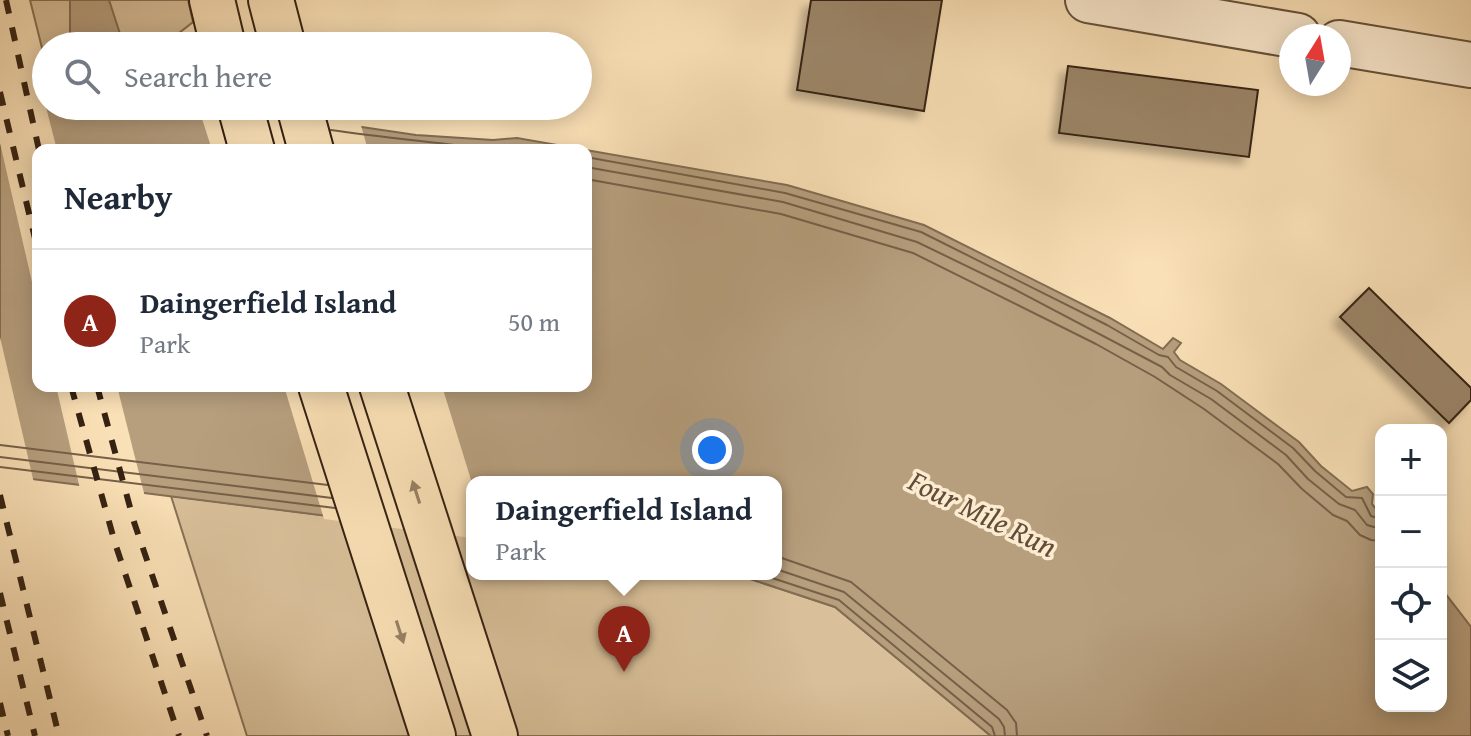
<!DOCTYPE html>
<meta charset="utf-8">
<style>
body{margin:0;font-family:"Gentium Book Plus",serif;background:#f6f6f7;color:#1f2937}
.controls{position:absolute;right:24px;bottom:24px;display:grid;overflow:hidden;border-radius:16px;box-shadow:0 4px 20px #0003}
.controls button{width:72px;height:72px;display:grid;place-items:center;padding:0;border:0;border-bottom:2px solid #e0e1e3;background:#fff;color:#1f2937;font:40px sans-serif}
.compass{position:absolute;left:1279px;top:24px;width:72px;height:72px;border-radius:50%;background:#fff;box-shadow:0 4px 20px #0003;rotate:11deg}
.you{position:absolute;left:712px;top:450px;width:28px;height:28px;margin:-20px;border:6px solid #fff;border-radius:50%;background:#1a73e8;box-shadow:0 0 0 12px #1a73e833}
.badge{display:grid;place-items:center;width:52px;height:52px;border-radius:50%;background:#8f2418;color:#fff;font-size:26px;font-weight:700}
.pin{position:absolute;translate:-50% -66px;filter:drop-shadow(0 2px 4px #0008)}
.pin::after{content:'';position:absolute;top:42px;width:28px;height:24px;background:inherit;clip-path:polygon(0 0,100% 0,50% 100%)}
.popup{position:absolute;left:466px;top:476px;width:316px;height:104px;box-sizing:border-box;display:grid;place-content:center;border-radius:16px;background:#fff;filter:drop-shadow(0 2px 6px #0005);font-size:26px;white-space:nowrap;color:#747a83}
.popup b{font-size:30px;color:#1f2937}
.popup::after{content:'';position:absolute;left:50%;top:100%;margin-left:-16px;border:16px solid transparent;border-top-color:#fff}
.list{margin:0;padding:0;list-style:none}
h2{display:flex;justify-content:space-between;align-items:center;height:104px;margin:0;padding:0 32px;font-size:34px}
h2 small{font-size:26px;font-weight:400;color:#747a83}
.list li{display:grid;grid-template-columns:52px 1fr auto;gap:24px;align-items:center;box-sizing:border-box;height:144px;padding:0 32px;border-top:2px solid #e0e1e3}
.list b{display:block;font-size:30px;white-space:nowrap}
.list p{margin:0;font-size:26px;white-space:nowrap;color:#747a83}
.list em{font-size:26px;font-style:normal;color:#747a83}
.icon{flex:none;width:44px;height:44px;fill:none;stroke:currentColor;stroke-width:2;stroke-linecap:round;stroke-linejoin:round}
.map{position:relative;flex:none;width:1471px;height:736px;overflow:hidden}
.search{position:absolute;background:#fff;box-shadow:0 4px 20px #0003;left:32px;top:32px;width:560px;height:88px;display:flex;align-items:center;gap:20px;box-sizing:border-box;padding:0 28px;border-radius:44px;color:#747a83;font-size:30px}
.panel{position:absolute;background:#fff;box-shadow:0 4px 20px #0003;left:32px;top:144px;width:560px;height:248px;border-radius:16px}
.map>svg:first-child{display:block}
</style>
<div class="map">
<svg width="1471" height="736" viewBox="0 0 1471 736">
<defs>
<filter id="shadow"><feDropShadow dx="-7" dy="7" stdDeviation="4" flood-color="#0004"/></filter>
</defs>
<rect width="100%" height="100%" fill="#fae0b6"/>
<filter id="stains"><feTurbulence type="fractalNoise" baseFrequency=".0025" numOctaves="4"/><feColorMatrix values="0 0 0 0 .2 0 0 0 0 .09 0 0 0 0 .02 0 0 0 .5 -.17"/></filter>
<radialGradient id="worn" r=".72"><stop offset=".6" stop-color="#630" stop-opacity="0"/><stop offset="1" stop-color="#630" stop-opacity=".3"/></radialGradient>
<!-- green -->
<g fill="#d9c09a" stroke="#877156" stroke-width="2">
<polygon points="30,0 188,0 193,22 174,37 176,46 46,46 46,64"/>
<polygon points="171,496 472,534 472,574 735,574 835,607 991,736 247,736"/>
</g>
<!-- water -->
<g fill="#b79f7e" stroke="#836d53" stroke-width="2" fill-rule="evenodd">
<polygon points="70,0 109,0 124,46 70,46"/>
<path d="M0 76 46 81V106H186L287 116 416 135 493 140 517 138 787 185 924 225 1110 318 1163 349 1173 338 1181 343 1174 352 1180 360 1221 384 1299 442 1321 466 1352 491 1367 487 1373 494 1372 504 1381 515V706H1441V588L1471 627V736H991L835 607 735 574H776V482H472V534L0 475ZM38 150H586V386H38Z"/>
</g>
<!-- pier -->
<g fill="#fae0b6">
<polygon points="0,72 38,76 57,150 38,150 38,308 0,143"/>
<polygon points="198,106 264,106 360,122 368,150 212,150"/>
<polygon points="0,337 34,483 0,479"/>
<polygon points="56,386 117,386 145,497 80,489"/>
<polygon points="284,386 442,386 472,483 472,538 324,519"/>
</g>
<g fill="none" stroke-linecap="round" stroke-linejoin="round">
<!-- shore -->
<g stroke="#766048" stroke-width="2">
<path d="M331 130C378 137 424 141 471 147 496 150 520 147 545 150"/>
<polyline points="586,157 785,193 921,232 1107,325 1159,355 1168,357 1176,367 1217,391 1293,448 1315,471 1346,497 1362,498 1371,516 1381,519"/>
<polyline points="586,167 783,202 917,242 1014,289 1162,367 1170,375 1211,399 1286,455 1308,479 1339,504 1355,510 1367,525 1381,529"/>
<polyline points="586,179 781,214 913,253 1096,344 1155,377 1204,409 1278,464 1302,489 1333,515 1347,521 1360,535 1371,540 1381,541"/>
<polyline points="0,445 328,485"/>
<polyline points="0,457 332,498"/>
<polyline points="0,467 335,508"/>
<polyline points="776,556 851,582 1007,710 1016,723 1017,736"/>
<polyline points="776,569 844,592 999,719 1004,727 1005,736"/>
<polyline points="760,574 839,600 992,727 995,736"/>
</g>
</g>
<!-- building -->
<g fill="#9b8567" stroke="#352212" stroke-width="2" filter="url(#shadow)">
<polygon points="811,0 942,0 924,111 797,90"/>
<polygon points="1068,66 1258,90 1249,157 1059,133"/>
<polygon points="1369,288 1471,388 1471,400 1449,423 1340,317"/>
</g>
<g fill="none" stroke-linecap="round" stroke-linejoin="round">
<!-- minor casing -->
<g stroke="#66523b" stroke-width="48">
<g id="minor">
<polyline points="1088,0 1298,36"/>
<polyline points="1339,43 1471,65"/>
</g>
</g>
<!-- highway casing -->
<g stroke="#352212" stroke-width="48">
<g id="highway">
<polyline points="212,0 223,46"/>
<polyline points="271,0 283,46"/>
<polyline points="240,106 252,150"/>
<polyline points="299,106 311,150"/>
<polyline points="321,386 433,736"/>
<polyline points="382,386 495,736"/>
</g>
</g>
<!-- minor -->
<use href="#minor" stroke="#fcebd0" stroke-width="44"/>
<!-- highway -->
<use href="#highway" stroke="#fae0b6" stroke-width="44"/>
<!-- rail -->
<g stroke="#352212" stroke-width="6" stroke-dasharray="14 14" stroke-linecap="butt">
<polyline points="6,0 39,150"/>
<polyline points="0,92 38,251"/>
<polyline points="71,386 115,543 179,736"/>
<polyline points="97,386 134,522 207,736"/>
<polyline points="0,495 59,736"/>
<polyline points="0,593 35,736"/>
<polyline points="0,703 8,736"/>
</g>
</g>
<!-- one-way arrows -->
<defs><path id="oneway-solid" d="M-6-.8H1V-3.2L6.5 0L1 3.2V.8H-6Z" transform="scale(2)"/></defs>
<g fill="#988164">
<use href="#oneway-solid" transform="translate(416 492) rotate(-108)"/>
<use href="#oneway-solid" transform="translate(400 632) rotate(72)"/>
</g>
<g text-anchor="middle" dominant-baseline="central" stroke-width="7" stroke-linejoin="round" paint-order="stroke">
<!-- water labels -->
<g font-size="30" font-style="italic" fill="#624e38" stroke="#fcebd0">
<text transform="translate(983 513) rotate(26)">Four Mile Run</text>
</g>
</g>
<rect width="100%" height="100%" filter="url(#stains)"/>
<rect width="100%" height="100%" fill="url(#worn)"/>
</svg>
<div class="controls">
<button>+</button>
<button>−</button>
<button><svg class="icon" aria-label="locate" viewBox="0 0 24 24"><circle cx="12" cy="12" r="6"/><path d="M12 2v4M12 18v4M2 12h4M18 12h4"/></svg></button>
<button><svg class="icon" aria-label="layers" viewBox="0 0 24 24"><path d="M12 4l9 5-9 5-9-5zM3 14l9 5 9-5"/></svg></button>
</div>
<svg class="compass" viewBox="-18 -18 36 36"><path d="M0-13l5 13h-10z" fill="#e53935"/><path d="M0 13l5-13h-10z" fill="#747a83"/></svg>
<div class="you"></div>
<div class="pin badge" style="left:624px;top:672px">A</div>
<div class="popup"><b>Daingerfield Island</b>Park</div>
<div class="search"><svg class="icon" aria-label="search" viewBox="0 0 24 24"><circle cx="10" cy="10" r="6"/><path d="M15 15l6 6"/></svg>Search here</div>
<section class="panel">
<h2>Nearby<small></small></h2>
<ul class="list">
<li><span class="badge">A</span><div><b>Daingerfield Island</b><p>Park</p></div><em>50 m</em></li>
</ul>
</section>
</div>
